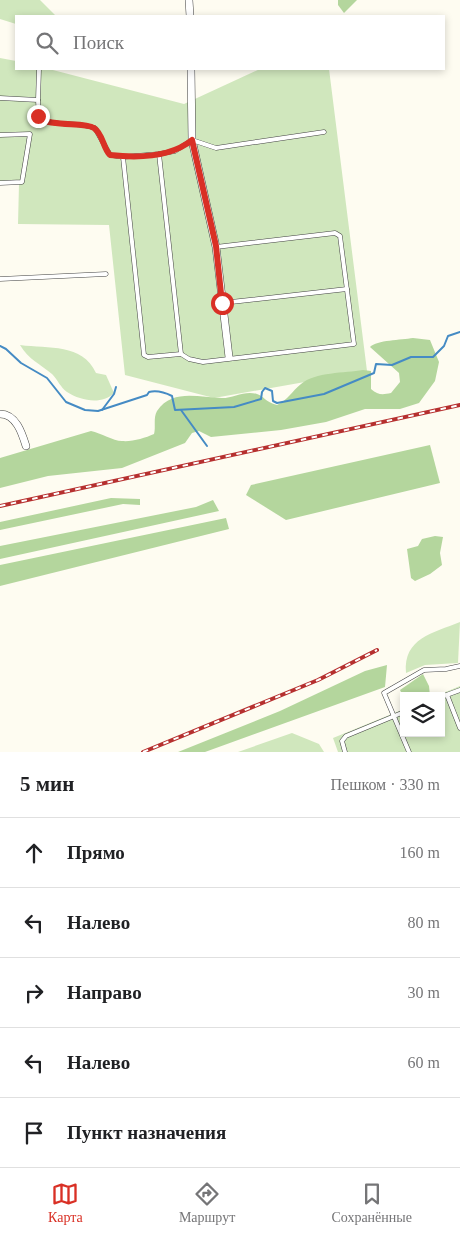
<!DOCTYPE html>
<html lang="ru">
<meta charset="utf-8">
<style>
body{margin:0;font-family:"Times New Roman",serif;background:#f2f2f2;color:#202124}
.controls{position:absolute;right:15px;bottom:15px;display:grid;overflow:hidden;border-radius:0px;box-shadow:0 2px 8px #0003}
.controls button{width:45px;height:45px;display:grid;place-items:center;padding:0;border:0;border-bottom:1px solid #e0e0e0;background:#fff;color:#202124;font:25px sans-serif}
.stop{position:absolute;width:15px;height:15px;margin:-11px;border:4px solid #d93025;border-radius:50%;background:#fff}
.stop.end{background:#d93025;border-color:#fff;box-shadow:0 1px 5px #0008}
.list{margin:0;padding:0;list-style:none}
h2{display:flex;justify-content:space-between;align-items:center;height:65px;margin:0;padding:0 20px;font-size:21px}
h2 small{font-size:16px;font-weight:400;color:#757577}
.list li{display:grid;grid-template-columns:32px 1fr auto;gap:15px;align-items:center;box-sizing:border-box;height:70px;padding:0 20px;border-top:1px solid #e0e0e0}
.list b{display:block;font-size:19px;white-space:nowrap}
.list em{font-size:16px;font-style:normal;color:#757577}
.icon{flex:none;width:28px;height:28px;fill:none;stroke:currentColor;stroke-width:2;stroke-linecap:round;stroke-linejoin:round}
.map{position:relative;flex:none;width:460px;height:752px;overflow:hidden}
.search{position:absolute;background:#fff;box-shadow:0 2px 8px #0003;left:15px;right:15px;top:15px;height:55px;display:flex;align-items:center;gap:12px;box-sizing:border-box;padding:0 18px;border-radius:0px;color:#757577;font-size:19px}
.sheet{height:415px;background:#fff}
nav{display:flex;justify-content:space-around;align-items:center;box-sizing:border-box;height:70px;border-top:1px solid #e0e0e0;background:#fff;font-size:14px;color:#757577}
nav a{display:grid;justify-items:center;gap:2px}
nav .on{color:#d93025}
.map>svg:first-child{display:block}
</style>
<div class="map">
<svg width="460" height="752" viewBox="0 0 460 752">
<rect width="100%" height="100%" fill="#fefcf1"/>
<!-- green -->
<g fill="#d0e7bd">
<polygon points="0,0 40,0 56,16 16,16 16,24 0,19"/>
<polygon points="0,58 16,61 16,69 49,69 184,104 260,69 329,69 367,371 214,398 125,375 109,225 18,224 19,184 0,185"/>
<path d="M20 345C49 349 82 343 96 373L106 375 114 393C102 405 81 401 67 392 61 388 57 379 52 374 40 364 28 359 20 345Z"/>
<path d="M460 622 458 663 425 665 406 673C403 638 433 633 460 622Z"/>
<polygon points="460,686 460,752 338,752 333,738 404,709 404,733 441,733 441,696 436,696"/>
<polygon points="292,733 319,744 324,752 238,752"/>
</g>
<!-- forest -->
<g fill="#b4d69d">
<polygon points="338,0 357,0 344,13 338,5"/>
<path d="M413 338 430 340 439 362 435 381 419 403 400 409H365L326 422 281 430 211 437 199 431 192 433 185 443 122 468 48 476 0 488V458L91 431C101 433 113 441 122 441 132 442 145 438 154 434 156 427 153 418 157 411 173 388 199 398 222 398 234 398 245 390 257 394 264 396 265 402 277 405 288 400 292 391 301 384 315 372 345 373 363 370L371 371V389C378 395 382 395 391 393L400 382 399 373 370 347C377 340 401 340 413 338Z"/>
<polygon points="430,445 440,483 286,520 246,495 251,485"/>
<polygon points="111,498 140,499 140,505 123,504 0,530 0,522"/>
<polygon points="213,500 219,511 0,559 0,546 196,507"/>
<polygon points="226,518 229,529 0,586 0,565"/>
<polygon points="435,536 443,537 440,553 442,565 430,574 415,581 411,578 407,549 418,546 422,539"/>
<polygon points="387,665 385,687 205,752 178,752 280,711 365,671"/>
<polygon points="423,674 429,686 430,696 404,696 404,698 400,690"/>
</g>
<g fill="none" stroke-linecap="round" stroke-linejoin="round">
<!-- stream -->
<g stroke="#458bc4" stroke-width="2">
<path d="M0 346 6 349 21 363 47 378 66 402 85 410 98 411 147 395 149 392C157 390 164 392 172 396L175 410 234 407 261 399 262 392 265 388 272 391 273 401 277 403 324 394 374 373 376 364 392 365 411 357H433L444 346 448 336 460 332"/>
<polyline points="102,410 114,394 116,387"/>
<polyline points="181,410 207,446"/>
</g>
<!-- lane casing -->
<g stroke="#424242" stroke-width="5">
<g id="lane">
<path d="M0 98 38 100 39 119C58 127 77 121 95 128L110 155 123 157 159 154 175 151 192 140 216 148 324 132"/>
<polyline points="38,100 39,69"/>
<polyline points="0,135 30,134 22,182 0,183"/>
<polyline points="159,154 181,354"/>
<polyline points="123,157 144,355 148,357 181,354 189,359 203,362 354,344 340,236 335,233 216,247"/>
<polyline points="0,279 106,274"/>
<polyline points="222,303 347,289"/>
<polyline points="447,695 460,728"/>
<polyline points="441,697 460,690"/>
<polyline points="345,752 342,741 346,736 404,712"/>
<polyline points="409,752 384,693 424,670 446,669 460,666"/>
</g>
</g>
<!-- street casing -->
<g stroke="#424242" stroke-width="8">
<g id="street">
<polyline points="189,0 190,16"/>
<polyline points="191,69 192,140 216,247 229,357"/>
<path d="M0 414C16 414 22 433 26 446"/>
</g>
</g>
<!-- lane -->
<use href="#lane" stroke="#fff" stroke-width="4"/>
<!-- street -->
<use href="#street" stroke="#fff" stroke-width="7"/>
<!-- rail casing -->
<g stroke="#b6302f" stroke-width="4">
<g id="rail">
<polyline points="0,506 460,405"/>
<polyline points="143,752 318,680 377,650"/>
</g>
</g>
<!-- rail -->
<use href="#rail" stroke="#fff" stroke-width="2" stroke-dasharray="5.5" stroke-linecap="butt"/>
</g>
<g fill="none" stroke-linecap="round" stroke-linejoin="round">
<!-- route -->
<path stroke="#d93025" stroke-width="6" d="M38 116 39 119C56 127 84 122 94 128 103 134 103 148 110 155 137 158 170 158 192 140L216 246 222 303"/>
</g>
</svg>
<div class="controls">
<button><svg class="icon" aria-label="layers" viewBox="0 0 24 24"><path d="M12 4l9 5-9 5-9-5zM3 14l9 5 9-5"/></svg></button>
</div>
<div class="stop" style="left:222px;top:303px"></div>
<div class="stop end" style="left:38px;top:116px"></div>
<div class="search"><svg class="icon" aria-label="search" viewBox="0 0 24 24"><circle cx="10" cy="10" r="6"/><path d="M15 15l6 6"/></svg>Поиск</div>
</div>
<section class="sheet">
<h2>5 мин<small>Пешком · 330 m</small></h2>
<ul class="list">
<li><svg class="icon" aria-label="ahead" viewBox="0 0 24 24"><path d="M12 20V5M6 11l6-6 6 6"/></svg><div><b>Прямо</b></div><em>160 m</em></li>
<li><svg class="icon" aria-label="left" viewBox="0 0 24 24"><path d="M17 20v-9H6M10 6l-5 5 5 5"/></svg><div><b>Налево</b></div><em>80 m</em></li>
<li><svg class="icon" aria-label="right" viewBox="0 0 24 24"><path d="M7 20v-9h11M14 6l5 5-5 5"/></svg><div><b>Направо</b></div><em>30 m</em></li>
<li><svg class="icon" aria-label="left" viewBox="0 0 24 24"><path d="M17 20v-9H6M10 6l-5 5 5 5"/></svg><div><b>Налево</b></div><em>60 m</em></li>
<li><svg class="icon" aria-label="arrive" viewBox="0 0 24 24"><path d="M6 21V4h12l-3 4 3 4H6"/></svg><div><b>Пункт назначения</b></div></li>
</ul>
</section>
<nav>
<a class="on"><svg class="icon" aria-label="map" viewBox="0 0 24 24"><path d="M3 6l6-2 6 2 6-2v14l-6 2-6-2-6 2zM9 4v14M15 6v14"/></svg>Карта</a>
<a><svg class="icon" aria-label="directions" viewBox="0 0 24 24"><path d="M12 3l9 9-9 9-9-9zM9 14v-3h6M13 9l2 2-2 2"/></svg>Маршрут</a>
<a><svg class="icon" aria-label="saved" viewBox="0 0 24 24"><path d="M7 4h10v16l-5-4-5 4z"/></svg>Сохранённые</a>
</nav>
